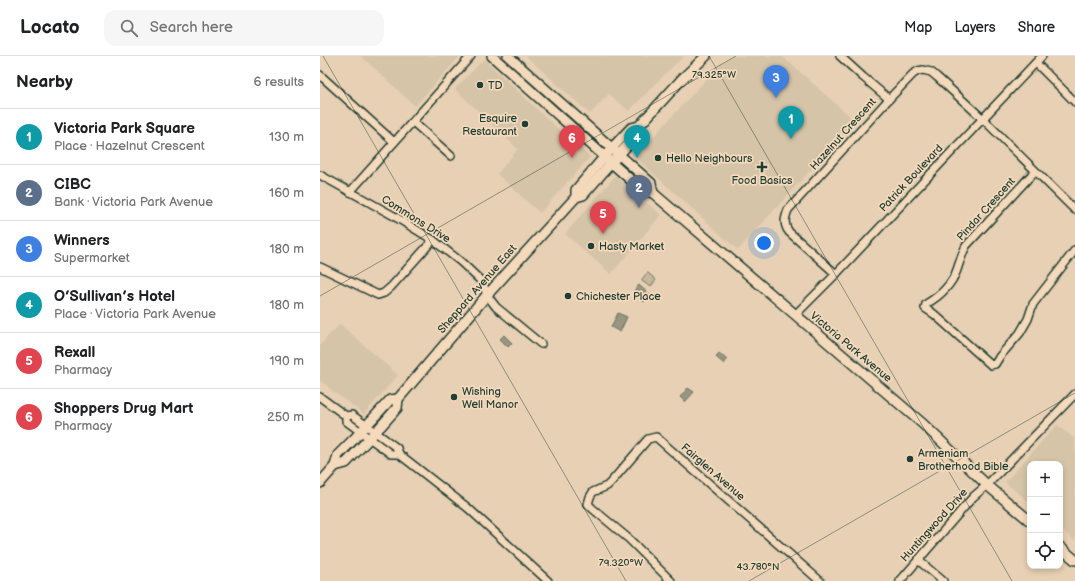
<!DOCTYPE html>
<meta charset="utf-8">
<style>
body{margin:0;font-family:"Balsamiq Sans",sans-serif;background:#f6f6f6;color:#202124}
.controls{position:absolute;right:12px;bottom:12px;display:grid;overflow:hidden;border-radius:8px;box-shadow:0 2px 6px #0003}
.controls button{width:36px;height:36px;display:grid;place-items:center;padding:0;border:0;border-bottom:1px solid #e0e0e0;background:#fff;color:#202124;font:20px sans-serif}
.you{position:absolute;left:444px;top:187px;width:14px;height:14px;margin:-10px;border:3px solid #fff;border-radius:50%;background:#1a73e8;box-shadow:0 0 0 6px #1a73e833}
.badge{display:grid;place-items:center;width:26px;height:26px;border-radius:50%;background:#1f3d34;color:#fff;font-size:13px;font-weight:700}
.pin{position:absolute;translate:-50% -33px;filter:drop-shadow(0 1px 2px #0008)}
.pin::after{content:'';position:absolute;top:21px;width:14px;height:12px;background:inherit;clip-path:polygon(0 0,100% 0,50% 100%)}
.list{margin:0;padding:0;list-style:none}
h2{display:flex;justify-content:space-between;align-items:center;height:52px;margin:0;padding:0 16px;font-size:17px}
h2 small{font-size:13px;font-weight:400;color:#757577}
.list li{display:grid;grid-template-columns:26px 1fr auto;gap:12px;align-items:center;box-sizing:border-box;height:56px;padding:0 16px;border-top:1px solid #e0e0e0}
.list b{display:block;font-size:15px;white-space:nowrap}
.list p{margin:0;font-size:13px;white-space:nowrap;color:#757577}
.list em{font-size:13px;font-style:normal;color:#757577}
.icon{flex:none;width:22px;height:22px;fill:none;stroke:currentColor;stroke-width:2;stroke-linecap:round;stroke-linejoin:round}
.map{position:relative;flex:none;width:755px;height:525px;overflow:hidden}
header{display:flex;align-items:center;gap:24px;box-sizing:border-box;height:56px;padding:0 20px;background:#fff;border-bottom:1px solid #e0e0e0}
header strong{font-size:19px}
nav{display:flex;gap:22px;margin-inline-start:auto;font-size:14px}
.search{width:280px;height:36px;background:#f6f6f6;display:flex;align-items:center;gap:10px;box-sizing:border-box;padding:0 14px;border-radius:12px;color:#757577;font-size:15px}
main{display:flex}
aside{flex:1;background:#fff}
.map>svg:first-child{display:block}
</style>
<header>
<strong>Locato</strong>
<div class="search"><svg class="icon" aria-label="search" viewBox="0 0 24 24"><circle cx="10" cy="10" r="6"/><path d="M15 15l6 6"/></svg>Search here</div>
<nav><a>Map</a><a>Layers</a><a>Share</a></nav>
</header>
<main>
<aside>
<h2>Nearby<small>6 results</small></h2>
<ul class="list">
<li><span class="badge" style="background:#0f9aa8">1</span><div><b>Victoria Park Square</b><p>Place · Hazelnut Crescent</p></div><em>130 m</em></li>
<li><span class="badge" style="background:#5c6f8a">2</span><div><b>CIBC</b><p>Bank · Victoria Park Avenue</p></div><em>160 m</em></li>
<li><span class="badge" style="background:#3f7fe0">3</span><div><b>Winners</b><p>Supermarket</p></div><em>180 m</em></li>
<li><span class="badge" style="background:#0f9aa8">4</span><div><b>O’Sullivan’s Hotel</b><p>Place · Victoria Park Avenue</p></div><em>180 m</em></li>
<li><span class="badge" style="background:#e0444e">5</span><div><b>Rexall</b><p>Pharmacy</p></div><em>190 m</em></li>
<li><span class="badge" style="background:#e0444e">6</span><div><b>Shoppers Drug Mart</b><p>Pharmacy</p></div><em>250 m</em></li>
</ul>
</aside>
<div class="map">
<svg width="755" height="525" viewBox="0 0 755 525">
<rect width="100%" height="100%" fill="#e7d0b3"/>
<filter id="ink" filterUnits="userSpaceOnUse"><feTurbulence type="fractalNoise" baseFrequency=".025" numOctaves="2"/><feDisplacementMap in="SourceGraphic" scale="8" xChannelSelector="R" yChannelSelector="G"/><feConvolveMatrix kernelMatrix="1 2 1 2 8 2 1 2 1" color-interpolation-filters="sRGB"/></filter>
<g filter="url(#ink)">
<!-- built -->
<g fill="#d6c4a8">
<polygon points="41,0 140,0 95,50"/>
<polygon points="206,0 364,0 348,15 309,55 289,38 270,58"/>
<polygon points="412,0 462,0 535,65 418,194 315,101 401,7"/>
<polygon points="164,3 227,63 270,101 220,157 177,118 198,93 135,33"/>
<polygon points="295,120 341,159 291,218 245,178"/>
<polygon points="20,268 78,319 44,358 15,337 0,324 0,289"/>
<polygon points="737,369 755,383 755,485 740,472 740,408 710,408 710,447 685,426"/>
</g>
<!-- green -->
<polygon fill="#c6b79e" stroke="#727a69" points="327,217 328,217 335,223 336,224 331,230 329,230 322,225 322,223"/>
<!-- water -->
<g fill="#989580" stroke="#687262">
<polygon points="319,229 330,239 324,246 313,236"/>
<polygon points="298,257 307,261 300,276 291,271"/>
<polygon points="184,279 192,287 188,291 180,283"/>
<polygon points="399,297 407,304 404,308 396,301"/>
<polygon points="368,332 374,336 365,346 360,341"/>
</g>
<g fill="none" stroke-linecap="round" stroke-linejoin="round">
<!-- minor casing -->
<g stroke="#1f3d34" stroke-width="10">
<g id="minor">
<polyline points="520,0 543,21 569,43"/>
<polyline points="716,7 755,46"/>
<polyline points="0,19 74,86"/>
<polyline points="93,66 131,100"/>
<path d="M715 115 646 190C642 198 640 205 637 214 631 230 620 240 606 248L605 252 614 258 671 309 675 308 680 300 700 277 708 263 713 248 755 194"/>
<polyline points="0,119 74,160 113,184 141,206 159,223 163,228 167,239 176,251 221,288"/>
<polyline points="30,136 151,0"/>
<polyline points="0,211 58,239 64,237 71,231 113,184"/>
<path d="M516 218 469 176C463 168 465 162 468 154L569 43 593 18 598 15 603 14 611 16 617 21 662 62 755 154"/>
<polyline points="475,259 516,218 722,0"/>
<polyline points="0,341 26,360 32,359 77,392 79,398 97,412 148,452 228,525"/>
<polyline points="26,360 26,365 71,398 79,398"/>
<polyline points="598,504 623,525"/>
<polyline points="351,525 309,483 273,453 268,448 270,441 273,436 287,430 292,425 328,383 336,381 500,525"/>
<polyline points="580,525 653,441 667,429 755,338"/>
</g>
</g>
<!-- major casing -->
<g stroke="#1f3d34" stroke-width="12">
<g id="major">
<polyline points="172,0 322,134 333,137 603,368 667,429 710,465"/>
<polyline points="188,0 331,127 333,137"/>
<polyline points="256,141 256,134 292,92 311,72 319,70"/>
<polyline points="15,410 26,407 61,370 77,352 78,343 167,239 256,141 263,139 291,107 318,78 319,70 362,23 386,0"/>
<polyline points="0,427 15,410 18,399 34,383 70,344 78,343"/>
<polyline points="740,491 755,504"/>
</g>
</g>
<!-- minor -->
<use href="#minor" stroke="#f4d9bb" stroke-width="7"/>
<!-- major -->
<use href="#major" stroke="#f4d9bb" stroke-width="9"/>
</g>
</g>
<!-- ticks -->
<path fill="none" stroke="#1f3d34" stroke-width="1" stroke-opacity="0.45" d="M3 0 306 525M389 0 692 525M0 240 416 0M429 525 755 337"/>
<!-- markers -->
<g fill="#1f3d34" stroke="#f4d9bb" stroke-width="1.5">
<circle cx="160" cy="29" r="4"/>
<circle cx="205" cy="68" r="4"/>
<circle cx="338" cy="102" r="4"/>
<path d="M440 105h4v4h4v4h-4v4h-4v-4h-4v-4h4z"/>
<circle cx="271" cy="190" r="4"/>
<circle cx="248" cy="240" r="4"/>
<circle cx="134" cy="341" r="4"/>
<circle cx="590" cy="403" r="4"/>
</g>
<g text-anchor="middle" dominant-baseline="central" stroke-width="3.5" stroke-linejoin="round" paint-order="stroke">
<!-- poi labels -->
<g font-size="11" fill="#1f3d34" stroke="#f4d9bb" text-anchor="start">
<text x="168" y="29">TD</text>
<text x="197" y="62" text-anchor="end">Esquire<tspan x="197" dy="13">Restaurant</tspan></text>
<text x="346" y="102">Hello Neighbours</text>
<text x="442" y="124" text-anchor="middle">Food Basics</text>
<text x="279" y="190">Hasty Market</text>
<text x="256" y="240">Chichester Place</text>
<text x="142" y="335">Wishing<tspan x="142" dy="13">Well Manor</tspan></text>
<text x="598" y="397">Armeniam<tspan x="598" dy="13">Brotherhood Bible</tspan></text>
</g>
<!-- street labels -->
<g font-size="11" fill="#1f3d34" stroke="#f4d9bb">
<text transform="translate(523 78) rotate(-48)">Hazelnut Crescent</text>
<text transform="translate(591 122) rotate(-47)">Patrick Boulevard</text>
<text transform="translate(666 153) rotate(-48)">Pindar Crescent</text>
<text transform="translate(96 163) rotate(32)">Commons Drive</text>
<text transform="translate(157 233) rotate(-49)">Sheppard Avenue East</text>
<text transform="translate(531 291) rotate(40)">Victoria Park Avenue</text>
<text transform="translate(393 416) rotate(41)">Fairglen Avenue</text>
<text transform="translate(614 469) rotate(-48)">Huntingwood Drive</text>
</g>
</g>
<g font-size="10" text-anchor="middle" fill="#1f3d34" stroke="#f4d9bb" stroke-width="3.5" stroke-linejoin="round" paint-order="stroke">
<text x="394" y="22">79.325°W</text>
<text x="301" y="510">79.320°W</text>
<text x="438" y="514">43.780°N</text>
</g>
</svg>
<div class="controls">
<button>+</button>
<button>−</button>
<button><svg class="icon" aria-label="locate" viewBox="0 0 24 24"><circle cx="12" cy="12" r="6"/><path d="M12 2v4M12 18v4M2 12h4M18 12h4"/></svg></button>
</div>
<div class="you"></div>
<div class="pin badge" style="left:471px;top:83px;background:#0f9aa8">1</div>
<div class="pin badge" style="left:319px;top:152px;background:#5c6f8a">2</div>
<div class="pin badge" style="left:456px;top:42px;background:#3f7fe0">3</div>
<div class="pin badge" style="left:317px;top:102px;background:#0f9aa8">4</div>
<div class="pin badge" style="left:283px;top:178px;background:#e0444e">5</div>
<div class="pin badge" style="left:252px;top:102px;background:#e0444e">6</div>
</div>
</main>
